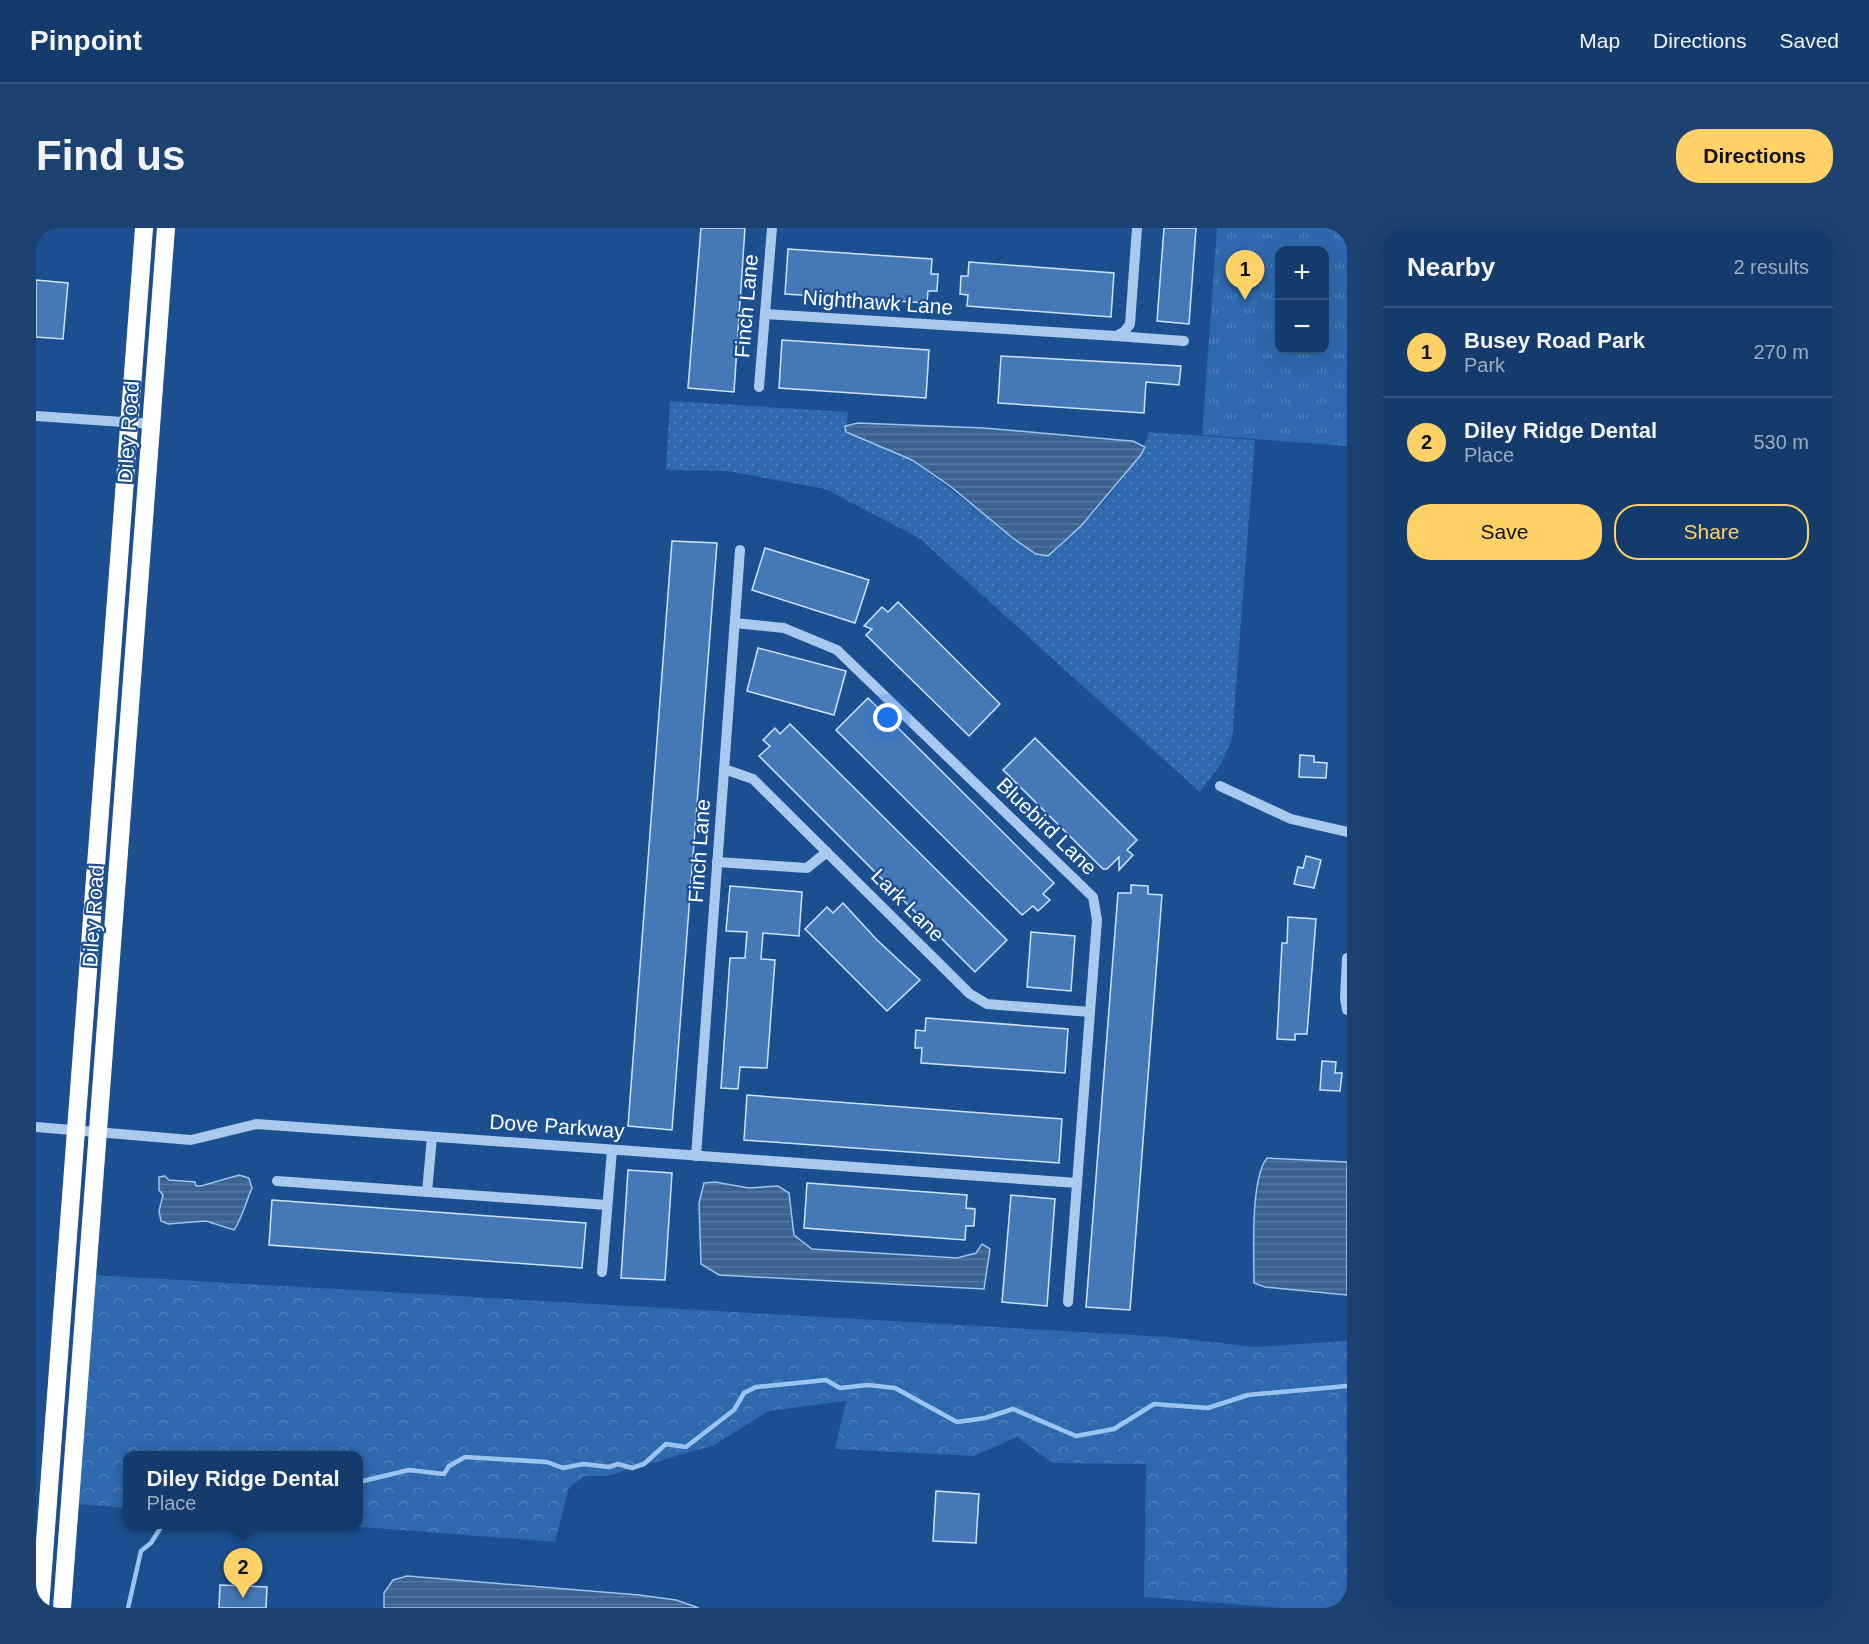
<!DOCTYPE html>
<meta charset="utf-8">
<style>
body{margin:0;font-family:Arial,sans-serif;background:#1d4271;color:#f1f3f6}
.controls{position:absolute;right:18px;top:18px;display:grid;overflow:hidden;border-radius:12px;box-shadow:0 6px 24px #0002}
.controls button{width:54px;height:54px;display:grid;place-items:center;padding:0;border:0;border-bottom:2px solid #33557e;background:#143b6b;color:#f1f3f6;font:30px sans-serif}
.you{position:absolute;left:852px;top:490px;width:21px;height:21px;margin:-15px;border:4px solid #fff;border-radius:50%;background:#1a73e8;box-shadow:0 0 0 9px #1a73e833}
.badge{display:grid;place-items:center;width:39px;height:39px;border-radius:50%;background:#ffd166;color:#111;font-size:20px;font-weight:700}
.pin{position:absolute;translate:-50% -50px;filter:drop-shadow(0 2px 3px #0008)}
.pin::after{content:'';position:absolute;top:32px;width:21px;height:18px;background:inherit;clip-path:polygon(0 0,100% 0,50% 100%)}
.popup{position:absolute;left:87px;top:1223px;width:240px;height:78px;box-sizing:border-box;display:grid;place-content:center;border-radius:12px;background:#143b6b;filter:drop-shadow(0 2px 4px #0005);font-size:20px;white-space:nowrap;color:#9dadc1}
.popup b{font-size:22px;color:#f1f3f6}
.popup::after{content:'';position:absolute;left:50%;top:100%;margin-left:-12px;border:12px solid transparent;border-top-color:#143b6b}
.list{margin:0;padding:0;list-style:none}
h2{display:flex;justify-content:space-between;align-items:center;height:78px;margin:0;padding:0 24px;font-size:26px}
h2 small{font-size:20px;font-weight:400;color:#9dadc1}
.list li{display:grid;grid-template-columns:39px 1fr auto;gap:18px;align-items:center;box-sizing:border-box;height:90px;padding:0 24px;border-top:2px solid #33557e}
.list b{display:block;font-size:22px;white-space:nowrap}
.list p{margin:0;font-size:20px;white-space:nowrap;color:#9dadc1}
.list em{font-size:20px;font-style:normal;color:#9dadc1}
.actions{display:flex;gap:12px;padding:18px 24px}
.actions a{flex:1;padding:14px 0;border:2px solid #ffd166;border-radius:24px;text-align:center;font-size:21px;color:#ffd166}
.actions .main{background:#ffd166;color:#111}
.map{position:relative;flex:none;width:1311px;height:1380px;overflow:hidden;border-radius:24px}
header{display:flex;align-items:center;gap:36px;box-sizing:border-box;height:84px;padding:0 30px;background:#143b6b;border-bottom:2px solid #33557e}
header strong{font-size:28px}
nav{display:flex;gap:33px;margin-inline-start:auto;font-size:21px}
.intro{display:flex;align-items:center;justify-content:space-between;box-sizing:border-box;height:144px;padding:0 36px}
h1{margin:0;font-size:42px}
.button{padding:15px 27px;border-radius:24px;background:#ffd166;color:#111;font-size:21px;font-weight:700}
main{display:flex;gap:36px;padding:0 36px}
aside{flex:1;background:#143b6b;border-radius:24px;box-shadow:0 6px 24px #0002}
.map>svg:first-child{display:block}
</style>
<header>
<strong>Pinpoint</strong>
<nav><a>Map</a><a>Directions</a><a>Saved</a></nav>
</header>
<div class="intro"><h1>Find us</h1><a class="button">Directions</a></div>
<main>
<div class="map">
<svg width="1311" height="1380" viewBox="0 0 1311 1380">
<defs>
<pattern id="grass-dots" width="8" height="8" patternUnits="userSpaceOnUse" patternTransform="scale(1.5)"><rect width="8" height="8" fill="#2e69ad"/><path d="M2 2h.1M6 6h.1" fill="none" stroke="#4d80b9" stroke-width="1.8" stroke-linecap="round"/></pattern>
<pattern id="forest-crowns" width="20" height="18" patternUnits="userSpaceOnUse" patternTransform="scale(1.5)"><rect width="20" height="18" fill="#2e69ad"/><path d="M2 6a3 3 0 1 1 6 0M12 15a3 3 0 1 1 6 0" fill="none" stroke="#4d80b9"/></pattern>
<pattern id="park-tufts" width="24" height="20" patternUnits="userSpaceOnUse" patternTransform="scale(1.5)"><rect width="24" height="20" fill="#2e69ad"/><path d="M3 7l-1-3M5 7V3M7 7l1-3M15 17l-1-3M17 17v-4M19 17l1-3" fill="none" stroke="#4d80b9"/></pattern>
<pattern id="water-rules" width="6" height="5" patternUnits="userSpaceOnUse" patternTransform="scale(1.5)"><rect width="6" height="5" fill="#3c6290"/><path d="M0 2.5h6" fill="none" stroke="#597aa1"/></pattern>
</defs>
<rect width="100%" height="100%" fill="#1b4f8f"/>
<!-- grass -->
<path fill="url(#grass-dots)" d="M634 173 812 184 810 204 876 232 1000 326 1012 328C1044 302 1102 243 1113 204L1219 212 1196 511 1185 536 1164 564 883 310 789 261 691 243 630 242Z"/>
<!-- forest -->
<polygon fill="url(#forest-crowns)" points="57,1047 1132,1109 1219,1119 1311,1113 1311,1380 1245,1380 1108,1369 1110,1236 1017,1235 981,1209 938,1228 799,1221 810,1173 733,1183 678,1217 571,1248 549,1248 533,1259 519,1314 300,1297 322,1296 322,1228 92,1228 91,1280 42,1276"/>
<!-- park -->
<path fill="url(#park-tufts)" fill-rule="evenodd" d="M1181 0H1311V218L1166 207ZM1244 22H1288V122H1244Z"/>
<!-- water -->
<g fill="url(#water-rules)" stroke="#9cc4f0" stroke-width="1.5">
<polygon points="822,195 948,200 1083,212 1097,213 1109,219 1104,228 1045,298 1012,328 1000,326 978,311 914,258 876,232 810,204 809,198"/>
<path d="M1231 930 1311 934V1067L1229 1059 1218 1055C1218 1026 1214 951 1231 930Z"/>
<path d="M203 947 213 950 216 960C212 969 203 997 198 1002L170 993 132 996 125 993 123 983 127 967 123 962V949L129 948 133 952 159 954 160 958H165Z"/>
<polygon points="679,954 713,960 742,958 753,965 758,1007 776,1021 921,1030 940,1025 946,1016 954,1021 948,1061 683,1047 665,1036 663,975 668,955"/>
<polygon points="371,1348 603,1367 640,1372 663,1380 348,1380 348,1365 357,1352"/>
</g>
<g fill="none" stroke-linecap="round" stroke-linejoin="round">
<!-- stream -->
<g stroke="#9cc4f0" stroke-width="4.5">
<polyline points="322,1250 327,1253 373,1242 408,1246 413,1238 429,1229 511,1234 527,1240 547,1236 573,1239 582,1236 596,1240 608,1236 630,1216 650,1219 698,1182 708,1165 720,1159 790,1152 804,1160 832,1157 859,1160 921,1194 949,1190 977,1181 1040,1208 1078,1201 1118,1176 1172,1180 1212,1167 1311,1158"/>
<polyline points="92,1380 105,1323 115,1315 127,1296"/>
</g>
</g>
<!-- building -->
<g fill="#4478b7" stroke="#cfe3fa" stroke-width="1.5">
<polygon points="665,0 709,0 698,164 652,160"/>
<polygon points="1128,0 1160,0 1153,96 1121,93"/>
<polygon points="752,21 896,31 895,46 902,46 901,63 892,63 891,75 749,66"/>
<polygon points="933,34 1078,45 1075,89 931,78 932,67 924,66 925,48 932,48"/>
<polygon points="0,52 32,55 27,111 0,109"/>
<polygon points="746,112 893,122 890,170 743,160"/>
<polygon points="965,128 1145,138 1143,157 1110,154 1108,185 962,175"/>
<polygon points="636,313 681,315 636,902 592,898"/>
<polygon points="729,320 833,352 819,395 716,362"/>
<polygon points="862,374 964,476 933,508 830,407 836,401 828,398 846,379 852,384"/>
<polygon points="722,420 810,443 798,487 711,463"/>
<polygon points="832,470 1018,655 1007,666 1014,672 1002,683 997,678 986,687 800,502"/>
<polygon points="754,496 971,712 939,744 723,528 734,518 727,512 739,500 744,506"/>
<polygon points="999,510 1101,612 1091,622 1097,627 1083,642 1083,629 1071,641 1067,641 967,542"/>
<polygon points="1264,527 1278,528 1278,534 1291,535 1290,550 1263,549"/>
<polygon points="1270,628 1285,632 1278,660 1258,656 1262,639 1267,640"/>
<polygon points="1095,657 1112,658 1112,666 1126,667 1094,1082 1050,1079 1082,665 1095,665"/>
<polygon points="694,658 766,664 763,708 727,705 725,731 739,732 731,840 704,839 702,861 685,860 694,730 709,730 711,704 690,703"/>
<polygon points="807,675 841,712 884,752 851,783 769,701 791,679 797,685"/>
<polygon points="1252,689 1280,691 1271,806 1259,806 1259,812 1241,811 1246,715 1251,715"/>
<polygon points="995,704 1039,708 1035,763 991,759"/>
<polygon points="890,790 1032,801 1029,845 885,835 886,820 879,820 880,802 889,803"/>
<polygon points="1286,833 1300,834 1299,845 1306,845 1304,863 1284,862"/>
<polygon points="711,867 1026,891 1023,935 708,912"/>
<polygon points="592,942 636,945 629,1052 585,1050"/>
<polygon points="771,955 931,967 930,980 939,981 938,998 930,998 929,1012 768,1000"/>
<polygon points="975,967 1019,971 1011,1078 966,1074"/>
<polygon points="236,972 550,995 546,1040 233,1017"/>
<polygon points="900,1263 943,1266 940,1315 897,1313"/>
<polygon points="184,1357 231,1359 230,1380 183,1380"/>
</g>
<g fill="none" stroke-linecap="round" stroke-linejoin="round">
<!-- minor -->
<g stroke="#a9c9ee" stroke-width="10">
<polyline points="729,86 1080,108 1089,103 1094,96 1101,0"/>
<polyline points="1080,108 1148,113"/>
<polyline points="723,159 736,0"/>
<polyline points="0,188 116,196"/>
<polyline points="699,395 748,400 801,422 1057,669 1061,692 1032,1074"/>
<polyline points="688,541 717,551 934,766 951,776 1054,784"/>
<polyline points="1184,558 1255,591 1311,604"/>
<polyline points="681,634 771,640 791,624"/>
<polyline points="1311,730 1309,770 1311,782"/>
<polyline points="0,899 155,912 220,896 1041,955"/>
<polyline points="660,928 704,322"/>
<polyline points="241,953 571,977"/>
<polyline points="391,964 396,909"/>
<polyline points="566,1044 576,922"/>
</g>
<!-- highway -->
<g stroke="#fff" stroke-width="18">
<polyline points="4,1380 108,0"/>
<polyline points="26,1380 130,0"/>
</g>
</g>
<g text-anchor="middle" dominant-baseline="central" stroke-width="4.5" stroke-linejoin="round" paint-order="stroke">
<!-- street labels -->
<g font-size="21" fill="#fff" stroke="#1b4f8f">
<text transform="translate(842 74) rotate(4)">Nighthawk Lane</text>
<text transform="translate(710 78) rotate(-85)">Finch Lane</text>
<text transform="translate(92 204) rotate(-86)">Diley Road</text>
<text transform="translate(1011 598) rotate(44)">Bluebird Lane</text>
<text transform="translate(663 623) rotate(-86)">Finch Lane</text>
<text transform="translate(872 677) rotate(45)">Lark Lane</text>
<text transform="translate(57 688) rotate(-86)">Diley Road</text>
<text transform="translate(521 898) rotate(4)">Dove Parkway</text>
</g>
</g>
</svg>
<div class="controls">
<button>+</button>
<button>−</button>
</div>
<div class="you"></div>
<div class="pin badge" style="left:1209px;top:72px">1</div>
<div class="pin badge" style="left:207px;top:1370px">2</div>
<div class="popup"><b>Diley Ridge Dental</b>Place</div>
</div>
<aside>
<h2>Nearby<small>2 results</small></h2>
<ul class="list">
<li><span class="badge">1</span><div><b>Busey Road Park</b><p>Park</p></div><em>270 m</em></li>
<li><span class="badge">2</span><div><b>Diley Ridge Dental</b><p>Place</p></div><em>530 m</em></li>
</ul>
<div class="actions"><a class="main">Save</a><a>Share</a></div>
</aside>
</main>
